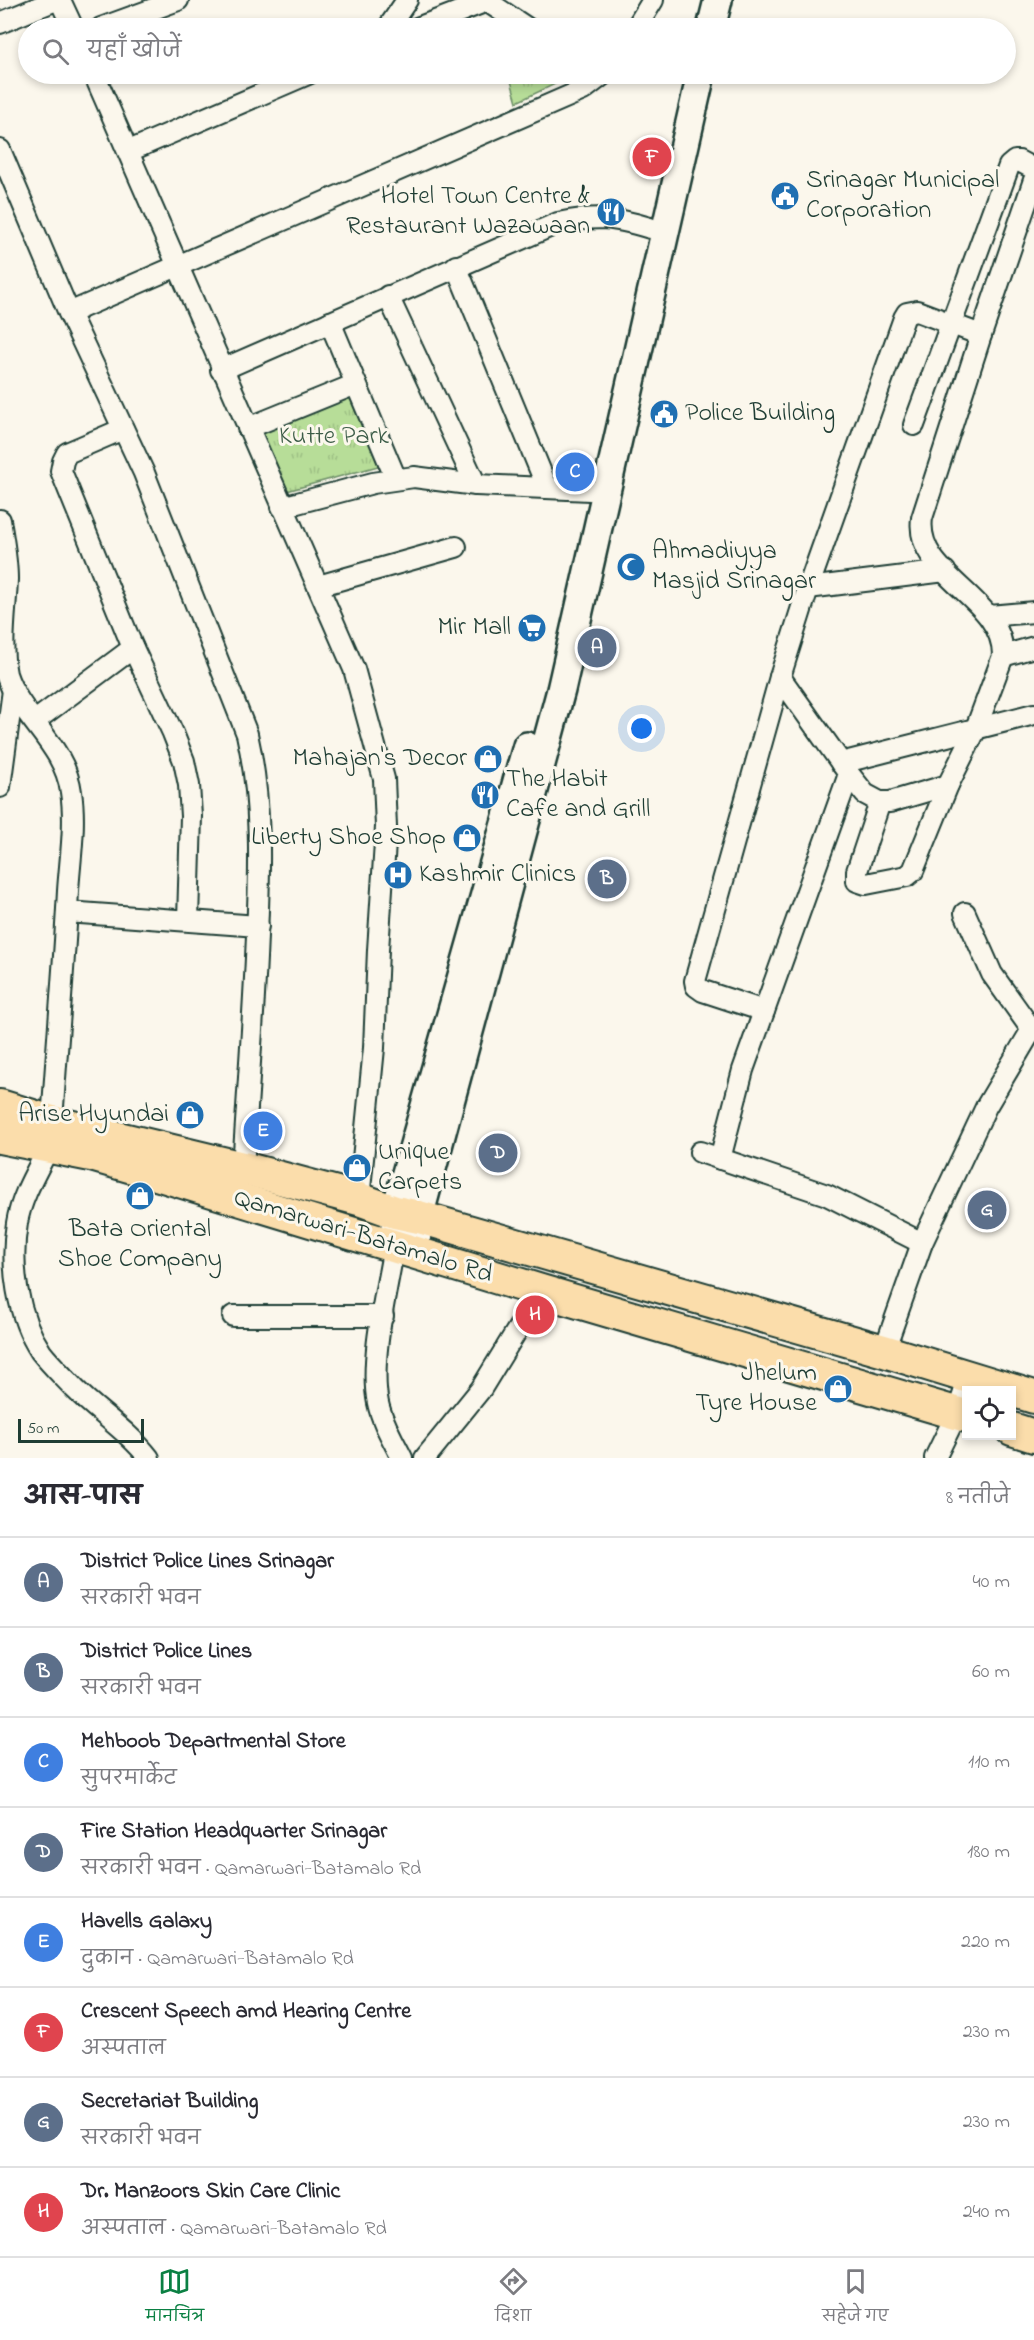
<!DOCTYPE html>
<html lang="hi">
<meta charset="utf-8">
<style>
body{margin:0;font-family:"Indie Flower","Playpen Sans Deva",sans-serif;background:#f2f2f3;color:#2b2b33}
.controls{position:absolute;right:18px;bottom:18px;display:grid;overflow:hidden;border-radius:0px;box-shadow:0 3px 9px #0003}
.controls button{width:54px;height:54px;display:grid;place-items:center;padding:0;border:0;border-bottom:2px solid #e1e1e2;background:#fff;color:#2b2b33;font:30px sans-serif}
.scale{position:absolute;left:18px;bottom:15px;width:126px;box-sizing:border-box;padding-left:6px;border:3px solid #1f3d34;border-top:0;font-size:16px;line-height:21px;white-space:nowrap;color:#1f3d34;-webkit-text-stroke:4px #fbf7ec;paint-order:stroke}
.you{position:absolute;left:642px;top:729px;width:21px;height:21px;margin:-15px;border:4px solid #fff;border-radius:50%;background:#1a73e8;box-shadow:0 0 0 9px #1a73e833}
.badge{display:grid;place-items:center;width:39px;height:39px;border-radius:50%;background:#0b8043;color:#fff;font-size:20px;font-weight:700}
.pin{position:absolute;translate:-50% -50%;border:3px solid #fff;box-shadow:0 2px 6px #0006}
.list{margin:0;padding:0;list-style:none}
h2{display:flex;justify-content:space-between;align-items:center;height:78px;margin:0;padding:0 24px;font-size:26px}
h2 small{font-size:20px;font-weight:400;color:#7c7c81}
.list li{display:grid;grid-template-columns:39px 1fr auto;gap:18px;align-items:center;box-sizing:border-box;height:90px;padding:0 24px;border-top:2px solid #e1e1e2}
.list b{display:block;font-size:22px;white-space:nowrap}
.list p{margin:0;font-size:20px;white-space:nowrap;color:#7c7c81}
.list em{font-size:20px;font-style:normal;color:#7c7c81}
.icon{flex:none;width:33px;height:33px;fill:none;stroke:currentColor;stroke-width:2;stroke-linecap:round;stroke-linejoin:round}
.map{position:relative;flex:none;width:1034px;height:1458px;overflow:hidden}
.search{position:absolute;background:#fff;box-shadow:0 3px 9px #0003;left:18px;right:18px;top:18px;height:66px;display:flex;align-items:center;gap:15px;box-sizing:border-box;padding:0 21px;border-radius:33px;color:#7c7c81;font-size:22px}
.sheet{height:798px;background:#fff}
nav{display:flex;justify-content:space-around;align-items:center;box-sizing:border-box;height:84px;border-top:2px solid #e1e1e2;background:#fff;font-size:16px;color:#7c7c81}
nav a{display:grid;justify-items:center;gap:3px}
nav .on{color:#0b8043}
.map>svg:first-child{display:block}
</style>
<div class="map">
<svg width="1034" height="1458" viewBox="0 0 1034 1458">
<defs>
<pattern id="park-tufts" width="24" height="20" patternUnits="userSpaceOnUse" patternTransform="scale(1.5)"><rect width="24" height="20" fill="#b7dd98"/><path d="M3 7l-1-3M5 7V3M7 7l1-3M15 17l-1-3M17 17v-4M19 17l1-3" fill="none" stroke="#9dbf84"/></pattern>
</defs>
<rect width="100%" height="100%" fill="#fbf7ec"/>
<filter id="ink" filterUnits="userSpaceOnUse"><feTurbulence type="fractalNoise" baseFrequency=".0167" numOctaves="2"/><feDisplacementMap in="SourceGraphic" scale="12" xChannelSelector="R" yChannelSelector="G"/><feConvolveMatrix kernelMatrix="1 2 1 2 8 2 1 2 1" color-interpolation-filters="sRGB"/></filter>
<g filter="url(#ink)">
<!-- park -->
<g fill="url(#park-tufts)" stroke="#6b8d66" stroke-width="1.5">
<polygon points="509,74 568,74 572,76 517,102"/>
<polygon points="356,384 389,463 276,494 248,428"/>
</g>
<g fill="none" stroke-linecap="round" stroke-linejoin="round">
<!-- street casing -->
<g stroke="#1f3d34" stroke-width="24">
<g id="street">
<polyline points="60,0 73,28"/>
<polyline points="485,0 527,28"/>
<polyline points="0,23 56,0"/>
<polyline points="101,28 178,0"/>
<polyline points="388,28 407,0"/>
<polyline points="417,28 487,1"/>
<polyline points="636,28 653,0"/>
<polyline points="94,74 354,669 384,779 386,827 378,950 374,1048 359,1199"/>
<path d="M0 150 69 313 144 473 247 734C262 800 260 867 257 935 254 1012 248 1090 243 1168"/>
<polyline points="129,151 308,74"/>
<polyline points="456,266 547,487"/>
<polyline points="388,296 476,485"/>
<polyline points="69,313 583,90 604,74"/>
<polyline points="330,322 396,479"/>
<path d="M221 370 558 223C597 215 613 217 650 228"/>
<polyline points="914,425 1009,166 1015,161 1019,161 1034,169"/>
<polyline points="248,428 356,384"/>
<polyline points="123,429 67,453 63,461 61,471 133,648 173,733 184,761 189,785 191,816 188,920"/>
<polyline points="282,507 373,483 414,477 476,485 590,490"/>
<path d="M0 520C3 540 7 559 7 579 6 609 0 644 6 674 20 717 65 745 71 792 76 824 70 859 68 891 64 968 57 1045 52 1122"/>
<polyline points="318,586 456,547"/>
<polyline points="808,588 945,571"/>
<polyline points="990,616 1034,612"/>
<polyline points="1003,656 1034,647"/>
<path d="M780 677 849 774 865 794 880 802H890L948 785 975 731 1003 656C1004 597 914 577 922 518L981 335 1034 180"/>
<polyline points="35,721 133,648"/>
<polyline points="841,763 1034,714"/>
<polyline points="0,787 13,690"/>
<polyline points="880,802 857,871 857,881 866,884 907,876 913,871 948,785"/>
<polyline points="67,912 258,926"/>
<polyline points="965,913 992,974 1032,1030"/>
<polyline points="764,1011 703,991 696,986 695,981 780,677 808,588 904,318 907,313 917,311 981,335"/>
<path d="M49 1147C37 1171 21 1197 17 1223 10 1265 17 1316 41 1352 51 1365 64 1377 75 1389 99 1413 129 1432 149 1458"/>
<polyline points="700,1152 827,1195 922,1243"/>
<polyline points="720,1159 743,1070 849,774"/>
<path d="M394 1246C387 1289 369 1361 378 1403 382 1422 393 1440 402 1458"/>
<polyline points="233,1316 383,1316"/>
<polyline points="884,1351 922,1243 986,1107 1034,1026"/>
<polyline points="425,1458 481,1389 541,1291"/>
<polyline points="935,1458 957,1413 969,1378"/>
</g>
</g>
<!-- secondary casing -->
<g stroke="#1f3d34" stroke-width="32">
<g id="secondary">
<polyline points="711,28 718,0"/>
<polyline points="395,1232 395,1212 527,746"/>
<polyline points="415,1251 419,1217 561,690 701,74"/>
</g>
</g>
<!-- primary casing -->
<g stroke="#1f3d34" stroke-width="36">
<g id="primary">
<polyline points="0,1106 52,1122 243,1168 359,1199 395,1212 419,1217 884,1351 1034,1397"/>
<polyline points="0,1137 91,1155 153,1173 541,1291 966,1416"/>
<polyline points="1012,1429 1034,1436"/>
</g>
</g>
<!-- street -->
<use href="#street" stroke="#fbf7ec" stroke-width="20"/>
<!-- secondary -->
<use href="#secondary" stroke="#fbf7ec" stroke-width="27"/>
<!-- primary -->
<use href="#primary" stroke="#fbddab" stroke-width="32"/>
</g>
</g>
<!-- icons -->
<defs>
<g id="civic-disc" transform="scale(1.5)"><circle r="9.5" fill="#1f6fb2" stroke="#fbf7ec"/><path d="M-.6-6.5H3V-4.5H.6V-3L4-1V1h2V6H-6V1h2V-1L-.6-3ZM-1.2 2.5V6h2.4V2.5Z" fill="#fff"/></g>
<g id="restaurant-disc" transform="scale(1.5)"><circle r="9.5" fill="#1f6fb2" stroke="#fbf7ec"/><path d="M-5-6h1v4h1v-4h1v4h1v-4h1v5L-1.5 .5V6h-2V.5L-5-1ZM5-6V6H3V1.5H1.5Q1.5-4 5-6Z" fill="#fff"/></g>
<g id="mosque-disc" transform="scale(1.5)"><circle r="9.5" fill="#1f6fb2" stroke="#fbf7ec"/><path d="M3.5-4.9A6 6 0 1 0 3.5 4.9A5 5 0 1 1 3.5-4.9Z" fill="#fff"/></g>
<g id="supermarket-disc" transform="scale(1.5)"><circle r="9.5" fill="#1f6fb2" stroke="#fbf7ec"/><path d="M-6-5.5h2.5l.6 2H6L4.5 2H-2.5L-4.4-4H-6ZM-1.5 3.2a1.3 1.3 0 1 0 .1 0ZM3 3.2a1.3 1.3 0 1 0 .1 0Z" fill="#fff"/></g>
<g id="shop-disc" transform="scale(1.5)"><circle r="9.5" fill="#1f6fb2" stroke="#fbf7ec"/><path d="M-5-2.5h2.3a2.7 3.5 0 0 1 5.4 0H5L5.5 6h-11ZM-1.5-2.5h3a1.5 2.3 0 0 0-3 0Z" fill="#fff"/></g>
<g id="hospital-disc" transform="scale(1.5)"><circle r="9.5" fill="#1f6fb2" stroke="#fbf7ec"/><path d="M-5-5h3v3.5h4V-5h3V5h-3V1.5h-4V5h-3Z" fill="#fff"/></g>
</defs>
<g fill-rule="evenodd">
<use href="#civic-disc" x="785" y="196"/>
<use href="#restaurant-disc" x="611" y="212"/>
<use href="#civic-disc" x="664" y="414"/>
<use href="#mosque-disc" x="631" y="567"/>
<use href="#supermarket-disc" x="532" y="628"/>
<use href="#shop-disc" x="488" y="759"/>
<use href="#restaurant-disc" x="485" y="795"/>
<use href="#shop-disc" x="467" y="838"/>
<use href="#hospital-disc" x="398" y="875"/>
<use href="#shop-disc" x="190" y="1115"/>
<use href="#shop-disc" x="357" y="1168"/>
<use href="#shop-disc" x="140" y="1196"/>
<use href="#shop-disc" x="838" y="1389"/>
</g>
<g text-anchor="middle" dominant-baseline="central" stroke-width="6" stroke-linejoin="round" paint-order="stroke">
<!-- poi labels -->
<g font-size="26" fill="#1f3d34" stroke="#fbf7ec" text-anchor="start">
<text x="806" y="181">Srinagar Municipal<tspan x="806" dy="30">Corporation</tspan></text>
<text x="590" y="197" text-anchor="end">Hotel Town Centre &amp;<tspan x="590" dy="30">Restaurant Wazawaan</tspan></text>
<text x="685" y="414">Police Building</text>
<text x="652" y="552">Ahmadiyya<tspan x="652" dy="30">Masjid Srinagar</tspan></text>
<text x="511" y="628" text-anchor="end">Mir Mall</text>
<text x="467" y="759" text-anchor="end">Mahajan's Decor</text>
<text x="506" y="780">The Habit<tspan x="506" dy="30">Cafe and Grill</tspan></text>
<text x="446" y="838" text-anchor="end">Liberty Shoe Shop</text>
<text x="419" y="875">Kashmir Clinics</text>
<text x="169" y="1115" text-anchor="end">Arise Hyundai</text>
<text x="378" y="1153">Unique<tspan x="378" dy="30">Carpets</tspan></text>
<text x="140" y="1230" text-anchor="middle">Bata Oriental<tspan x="140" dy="30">Shoe Company</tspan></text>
<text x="817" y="1374" text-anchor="end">Jhelum<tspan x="817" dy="30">Tyre House</tspan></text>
</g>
<!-- park labels -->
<g font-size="26" fill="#3d5d48" stroke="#fbf7ec">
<text x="334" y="437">Kutte Park</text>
</g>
<!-- street labels -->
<g font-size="26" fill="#1f3d34" stroke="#fbf7ec">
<text transform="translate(363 1237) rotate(17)">Qamarwari-Batamalo Rd</text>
</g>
</g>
</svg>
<div class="controls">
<button><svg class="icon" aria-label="locate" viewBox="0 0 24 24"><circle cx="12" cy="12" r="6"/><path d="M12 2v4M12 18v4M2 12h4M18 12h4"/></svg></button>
</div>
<div class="scale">50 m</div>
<div class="you"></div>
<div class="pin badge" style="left:597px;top:648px;background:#5c6f8a">A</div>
<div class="pin badge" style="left:607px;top:879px;background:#5c6f8a">B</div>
<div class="pin badge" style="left:575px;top:472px;background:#3f7fe0">C</div>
<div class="pin badge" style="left:498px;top:1153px;background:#5c6f8a">D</div>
<div class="pin badge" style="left:263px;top:1131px;background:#3f7fe0">E</div>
<div class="pin badge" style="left:652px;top:157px;background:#e0444e">F</div>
<div class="pin badge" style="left:987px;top:1210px;background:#5c6f8a">G</div>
<div class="pin badge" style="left:535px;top:1315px;background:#e0444e">H</div>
<div class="search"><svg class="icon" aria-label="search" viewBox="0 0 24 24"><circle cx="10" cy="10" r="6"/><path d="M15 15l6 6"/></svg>यहाँ खोजें</div>
</div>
<section class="sheet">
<h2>आस-पास<small>8 नतीजे</small></h2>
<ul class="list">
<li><span class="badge" style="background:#5c6f8a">A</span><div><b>District Police Lines Srinagar</b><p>सरकारी भवन</p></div><em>40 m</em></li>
<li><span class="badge" style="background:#5c6f8a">B</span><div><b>District Police Lines</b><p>सरकारी भवन</p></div><em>60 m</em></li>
<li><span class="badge" style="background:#3f7fe0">C</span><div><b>Mehboob Departmental Store</b><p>सुपरमार्केट</p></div><em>110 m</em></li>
<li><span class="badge" style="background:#5c6f8a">D</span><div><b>Fire Station Headquarter Srinagar</b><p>सरकारी भवन · Qamarwari-Batamalo Rd</p></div><em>180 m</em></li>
<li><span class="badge" style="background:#3f7fe0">E</span><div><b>Havells Galaxy</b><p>दुकान · Qamarwari-Batamalo Rd</p></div><em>220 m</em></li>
<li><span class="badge" style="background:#e0444e">F</span><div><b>Crescent Speech amd Hearing Centre</b><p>अस्पताल</p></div><em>230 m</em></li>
<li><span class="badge" style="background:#5c6f8a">G</span><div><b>Secretariat Building</b><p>सरकारी भवन</p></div><em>230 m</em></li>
<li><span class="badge" style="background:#e0444e">H</span><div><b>Dr. Manzoors Skin Care Clinic</b><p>अस्पताल · Qamarwari-Batamalo Rd</p></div><em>240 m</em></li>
</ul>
</section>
<nav>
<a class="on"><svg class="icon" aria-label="map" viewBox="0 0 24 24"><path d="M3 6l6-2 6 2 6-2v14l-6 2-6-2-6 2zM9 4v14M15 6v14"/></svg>मानचित्र</a>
<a><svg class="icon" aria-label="directions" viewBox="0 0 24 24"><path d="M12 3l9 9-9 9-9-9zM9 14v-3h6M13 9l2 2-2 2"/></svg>दिशा</a>
<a><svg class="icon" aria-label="saved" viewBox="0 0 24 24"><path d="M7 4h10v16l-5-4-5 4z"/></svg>सहेजे गए</a>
</nav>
